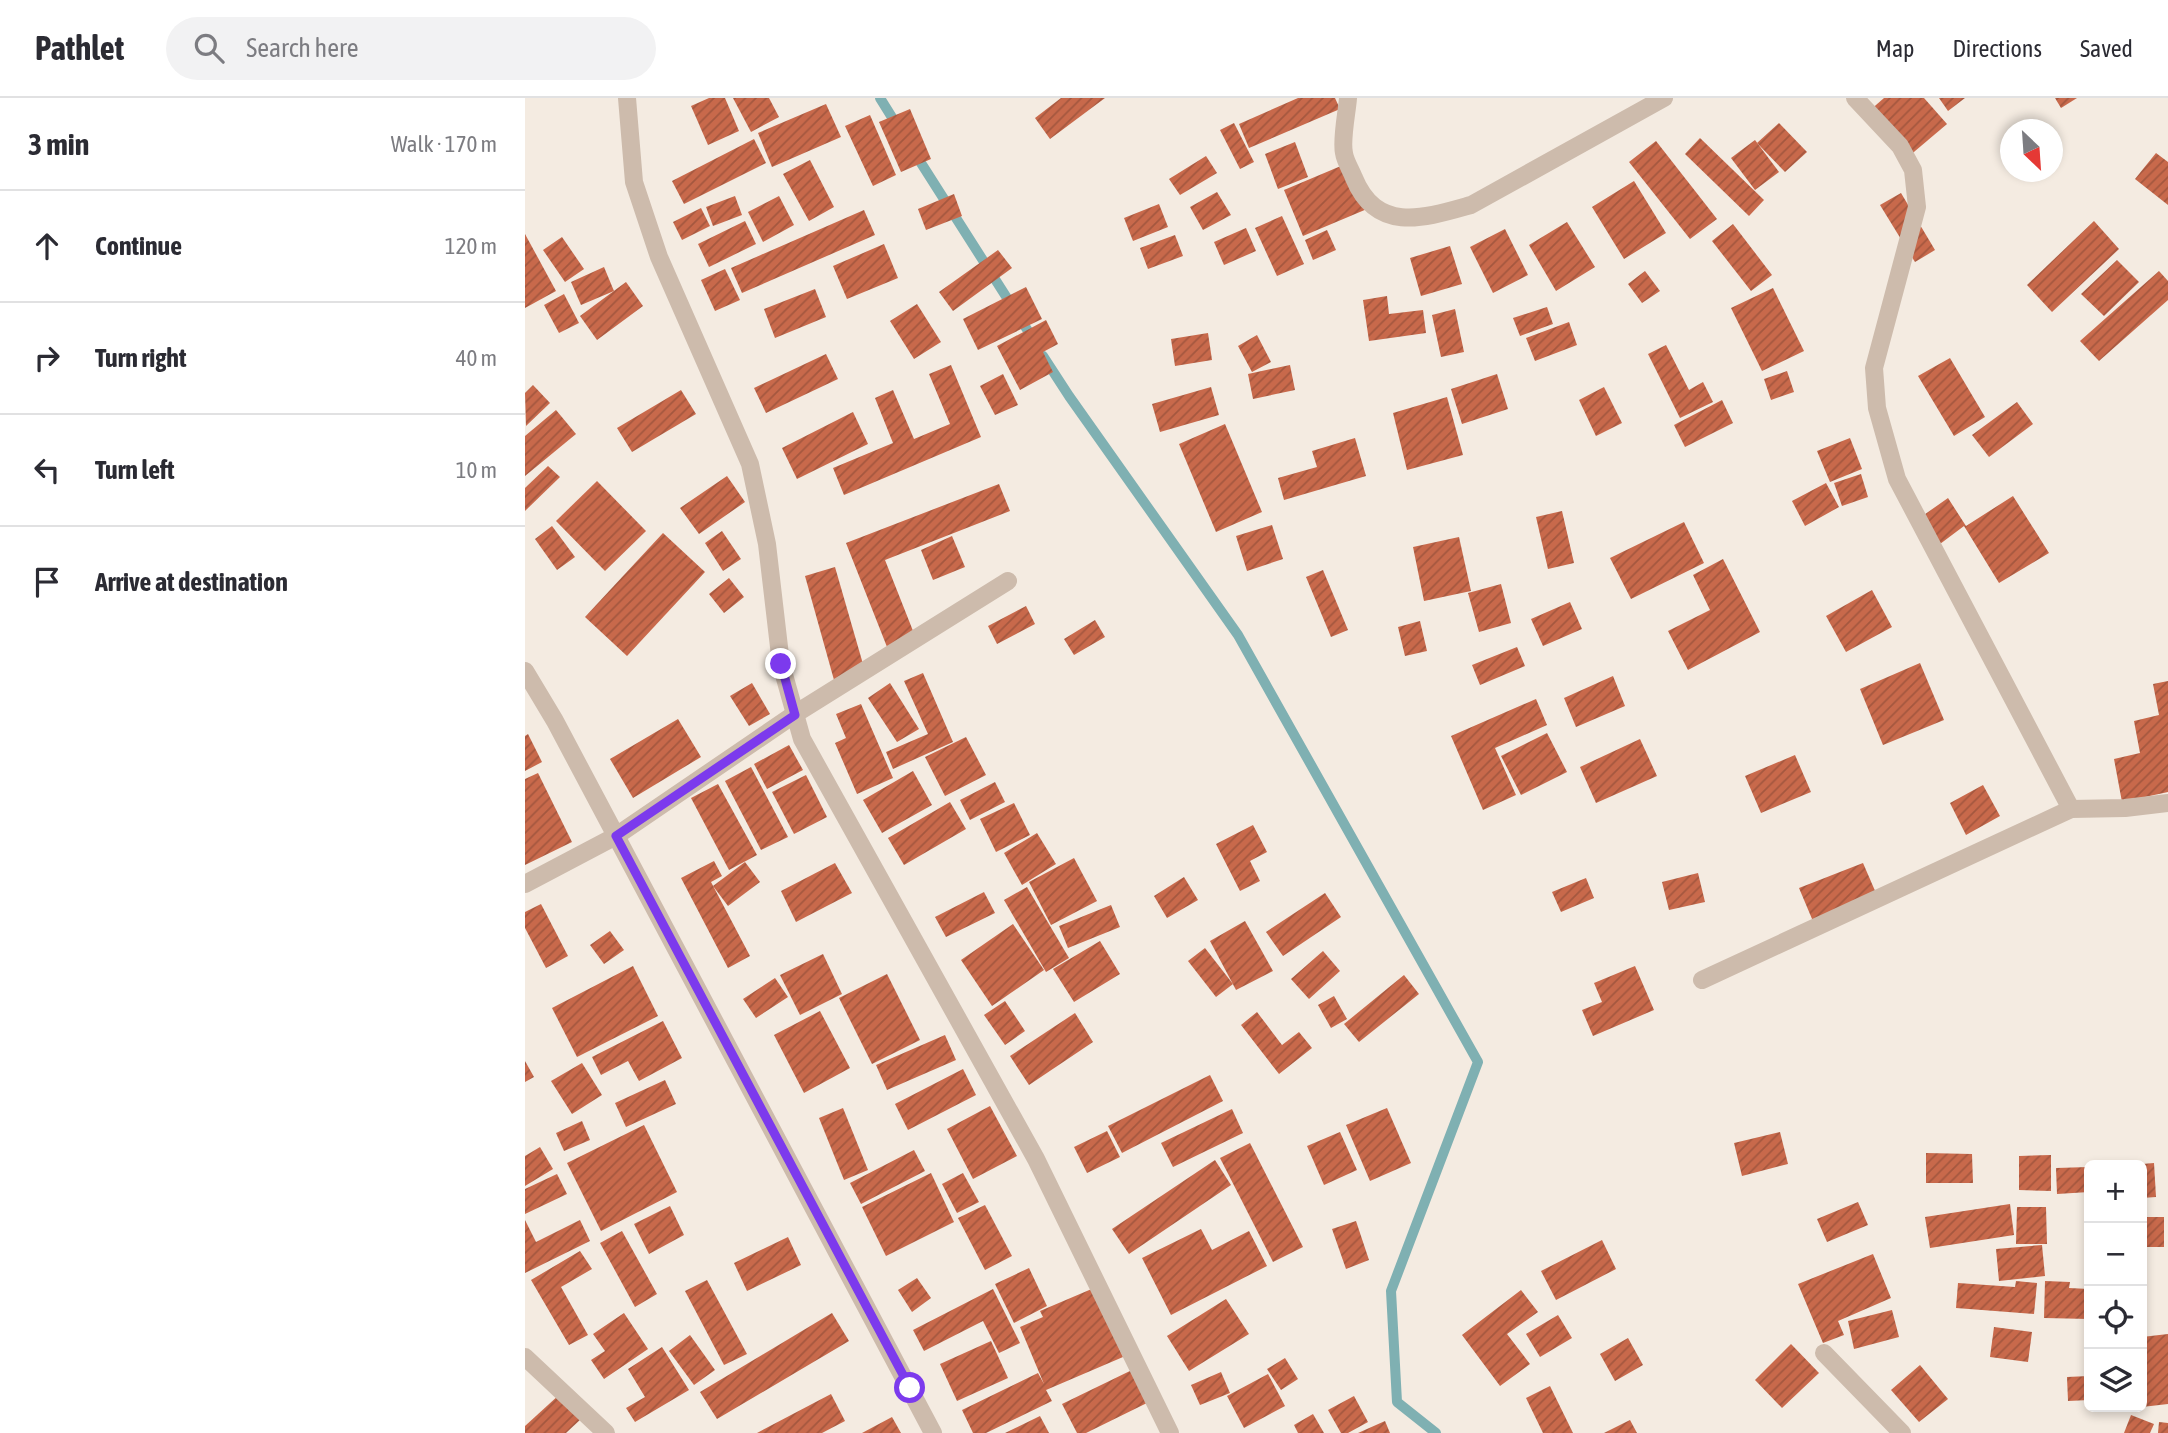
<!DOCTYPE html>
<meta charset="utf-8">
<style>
body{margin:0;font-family:"Asap Condensed",sans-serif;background:#f2f2f3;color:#2b2b33}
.controls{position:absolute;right:21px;bottom:21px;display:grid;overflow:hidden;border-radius:10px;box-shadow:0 4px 10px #0003}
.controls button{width:63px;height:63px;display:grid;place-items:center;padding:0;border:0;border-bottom:2px solid #e1e1e2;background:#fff;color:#2b2b33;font:35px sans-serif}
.compass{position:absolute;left:1475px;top:21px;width:63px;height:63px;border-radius:50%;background:#fff;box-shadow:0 4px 10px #0003;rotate:155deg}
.stop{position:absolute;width:21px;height:21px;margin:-16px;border:5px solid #7c3aed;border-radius:50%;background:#fff}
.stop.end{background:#7c3aed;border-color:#fff;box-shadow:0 2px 7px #0008}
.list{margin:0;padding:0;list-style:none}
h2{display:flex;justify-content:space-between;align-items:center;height:91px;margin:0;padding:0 28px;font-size:30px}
h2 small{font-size:23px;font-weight:400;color:#7c7c81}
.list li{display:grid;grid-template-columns:46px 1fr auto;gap:21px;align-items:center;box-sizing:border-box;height:112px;padding:0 28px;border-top:2px solid #e1e1e2}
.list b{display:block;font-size:26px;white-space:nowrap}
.list em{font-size:23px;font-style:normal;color:#7c7c81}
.icon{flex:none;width:38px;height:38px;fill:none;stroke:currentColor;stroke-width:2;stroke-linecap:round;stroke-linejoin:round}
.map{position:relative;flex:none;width:1643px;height:1335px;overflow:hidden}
header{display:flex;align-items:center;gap:42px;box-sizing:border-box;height:98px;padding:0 35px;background:#fff;border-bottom:2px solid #e1e1e2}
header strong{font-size:33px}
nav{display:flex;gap:38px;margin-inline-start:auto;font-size:24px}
.search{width:490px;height:63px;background:#f2f2f3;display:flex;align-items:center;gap:18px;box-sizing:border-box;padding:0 24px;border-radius:38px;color:#7c7c81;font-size:26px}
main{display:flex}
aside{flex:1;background:#fff}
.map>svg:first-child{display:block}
</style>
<header>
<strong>Pathlet</strong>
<div class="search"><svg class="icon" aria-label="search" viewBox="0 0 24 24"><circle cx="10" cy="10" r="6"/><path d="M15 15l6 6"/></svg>Search here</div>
<nav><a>Map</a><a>Directions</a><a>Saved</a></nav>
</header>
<main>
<aside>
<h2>3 min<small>Walk · 170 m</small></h2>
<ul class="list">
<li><svg class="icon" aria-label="ahead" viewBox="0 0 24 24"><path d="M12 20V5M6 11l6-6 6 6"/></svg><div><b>Continue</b></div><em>120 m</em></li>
<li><svg class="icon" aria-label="right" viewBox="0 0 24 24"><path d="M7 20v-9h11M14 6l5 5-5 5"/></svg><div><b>Turn right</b></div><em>40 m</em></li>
<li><svg class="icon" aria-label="left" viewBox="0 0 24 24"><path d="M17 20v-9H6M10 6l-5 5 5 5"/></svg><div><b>Turn left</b></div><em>10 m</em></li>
<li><svg class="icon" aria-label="arrive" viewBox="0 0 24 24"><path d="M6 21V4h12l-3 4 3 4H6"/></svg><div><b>Arrive at destination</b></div></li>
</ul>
</aside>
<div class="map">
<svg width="1643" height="1335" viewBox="0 0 1643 1335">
<defs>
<pattern id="building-hatch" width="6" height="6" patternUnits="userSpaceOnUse" patternTransform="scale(1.75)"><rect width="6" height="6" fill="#c8694b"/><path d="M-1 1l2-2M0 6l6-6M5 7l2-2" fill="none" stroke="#a4573f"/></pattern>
</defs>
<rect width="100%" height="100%" fill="#f4ebe1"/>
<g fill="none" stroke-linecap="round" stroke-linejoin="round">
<!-- stream -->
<g stroke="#7fb0b2" stroke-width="10">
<polyline points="355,0 373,29"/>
<polyline points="389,54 510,244"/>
<polyline points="518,258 544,298 713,537 953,964 866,1193 872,1304 911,1335"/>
</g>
</g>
<!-- building -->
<g fill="url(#building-hatch)">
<polygon points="184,0 200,0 214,33 183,47 166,8"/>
<polygon points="208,0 244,0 254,19 226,34"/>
<polygon points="536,0 580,0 525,41 510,20"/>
<polygon points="773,0 810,0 815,11 724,50 714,26"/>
<polygon points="1359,0 1399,0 1422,26 1383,59 1343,14"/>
<polygon points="1414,0 1440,0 1423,13"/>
<polygon points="1530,0 1552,0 1536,10"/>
<polygon points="301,6 316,39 247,69 233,35"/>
<polygon points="385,11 406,61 376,74 354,24"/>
<polygon points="345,17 371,77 348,88 320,28"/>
<polygon points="709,25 729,64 715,71 695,32"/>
<polygon points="1254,25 1282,54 1260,74 1232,45"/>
<polygon points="1175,40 1239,102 1224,118 1160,56"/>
<polygon points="229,41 241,65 159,106 147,83"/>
<polygon points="1230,42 1254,74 1230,92 1206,60"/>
<polygon points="1131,43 1192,121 1165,141 1104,64"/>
<polygon points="770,44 783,79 753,91 740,56"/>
<polygon points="1631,55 1643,64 1643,107 1610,81"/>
<polygon points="681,58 692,75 655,97 644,81"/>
<polygon points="285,62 309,109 284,123 258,76"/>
<polygon points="823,65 842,111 778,138 759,92"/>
<polygon points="1109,83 1141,135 1099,161 1067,109"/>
<polygon points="692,94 706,117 678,132 665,109"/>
<polygon points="1376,95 1410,152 1390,164 1355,107"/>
<polygon points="429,96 437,118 401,132 393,111"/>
<polygon points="210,98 217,117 188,128 181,109"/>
<polygon points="254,98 269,127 238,144 223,114"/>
<polygon points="634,106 643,129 608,143 599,120"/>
<polygon points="176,110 185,128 157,142 148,124"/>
<polygon points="339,112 350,137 217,195 206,170"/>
<polygon points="757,118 779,166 752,178 730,130"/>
<polygon points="220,123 231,146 184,169 173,146"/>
<polygon points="1569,123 1594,151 1527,214 1502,187"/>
<polygon points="1042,124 1070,169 1031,193 1004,147"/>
<polygon points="1208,126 1247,177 1226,193 1187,143"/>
<polygon points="721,130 731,153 699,167 689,144"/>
<polygon points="980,131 1003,177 968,195 945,149"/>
<polygon points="802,132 811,152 788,162 780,142"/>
<polygon points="0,136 31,193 0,210"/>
<polygon points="650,137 658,158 623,171 615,150"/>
<polygon points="37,139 59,171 40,184 18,152"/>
<polygon points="359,146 373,180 322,201 308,168"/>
<polygon points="925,148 937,186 896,198 885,160"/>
<polygon points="473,152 487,170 428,213 414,194"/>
<polygon points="1592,162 1614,184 1579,218 1556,196"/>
<polygon points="79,169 89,193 56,207 46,184"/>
<polygon points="200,171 215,202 190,213 176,182"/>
<polygon points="1120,173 1135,193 1117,205 1103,186"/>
<polygon points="1634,173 1643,183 1643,202 1574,263 1555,243"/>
<polygon points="101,184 118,208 72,242 55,218"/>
<polygon points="501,189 517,221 453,252 438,221"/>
<polygon points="1248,190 1279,253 1237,273 1206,210"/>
<polygon points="290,191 301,219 250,240 239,211"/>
<polygon points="39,196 54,225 34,235 19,207"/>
<polygon points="862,198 864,216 898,212 901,235 844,243 838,202"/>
<polygon points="392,206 416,244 389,261 365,223"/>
<polygon points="1022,209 1028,226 995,238 988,220"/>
<polygon points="930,211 939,254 916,259 907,217"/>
<polygon points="521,222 533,246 518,254 528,274 495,292 472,248"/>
<polygon points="1044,224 1052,247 1010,263 1001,240"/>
<polygon points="683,235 687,262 650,268 646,241"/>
<polygon points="732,237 746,264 727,274 713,248"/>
<polygon points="1141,247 1164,292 1178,284 1188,304 1155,320 1123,256"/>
<polygon points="301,256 313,281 241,315 229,290"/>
<polygon points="1425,260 1460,319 1429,338 1393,278"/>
<polygon points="426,267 456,339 319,397 308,370 368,345 350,300 368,292 389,341 425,326 404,276"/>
<polygon points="765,267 770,292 728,301 723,276"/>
<polygon points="1262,273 1269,294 1246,302 1239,281"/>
<polygon points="478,276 493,307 470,317 455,288"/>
<polygon points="972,276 983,311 937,326 926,291"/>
<polygon points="8,287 25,305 1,328 0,295"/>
<polygon points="686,289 694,317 635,334 627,306"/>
<polygon points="1079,289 1097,325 1071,338 1054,302"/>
<polygon points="156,292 171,316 107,354 92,330"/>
<polygon points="922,299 938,357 882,372 868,315"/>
<polygon points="1197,302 1208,325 1160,349 1149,327"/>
<polygon points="1492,304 1508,326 1464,359 1447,337"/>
<polygon points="31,312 51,336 0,378 0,338"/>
<polygon points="328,314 343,346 272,381 257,350"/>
<polygon points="700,326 737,414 691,434 654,346"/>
<polygon points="830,340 841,378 759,402 753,380 792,369 787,353"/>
<polygon points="1325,340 1337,371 1305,384 1292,353"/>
<polygon points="23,368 35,379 0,413 0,390"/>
<polygon points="1336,376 1343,399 1317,408 1309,385"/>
<polygon points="202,378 220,404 174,436 155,410"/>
<polygon points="72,383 121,433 80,473 31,423"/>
<polygon points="1301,385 1314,409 1280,428 1267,403"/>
<polygon points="474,386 485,413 360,462 392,543 364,554 321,445"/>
<polygon points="1488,398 1524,455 1474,485 1439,428 1415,446 1396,419 1423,400 1441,428"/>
<polygon points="1037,413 1049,465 1023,471 1011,419"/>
<polygon points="1159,424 1179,465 1106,501 1085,460"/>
<polygon points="747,427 758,461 722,473 711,438"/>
<polygon points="27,428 50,459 32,472 10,441"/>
<polygon points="197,433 216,461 198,473 180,445"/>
<polygon points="138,435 180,474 102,558 60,519"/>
<polygon points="427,438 440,469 408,482 396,452"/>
<polygon points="934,439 946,493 899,503 888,449"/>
<polygon points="1198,461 1235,534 1163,572 1143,533 1185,512 1168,477"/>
<polygon points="310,469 340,573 309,582 280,478"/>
<polygon points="798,472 823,532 806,539 781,479"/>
<polygon points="204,480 219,499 199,515 184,496"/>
<polygon points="976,486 986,525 954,534 943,495"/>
<polygon points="1347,492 1367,529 1321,554 1301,518"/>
<polygon points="1045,504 1057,531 1018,548 1006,521"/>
<polygon points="501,508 510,526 472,546 463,528"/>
<polygon points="570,522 580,539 549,557 539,541"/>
<polygon points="895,523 902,553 880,558 873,529"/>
<polygon points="992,549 1000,568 955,587 947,567"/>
<polygon points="1395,565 1419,622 1358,647 1335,591"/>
<polygon points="398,575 428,644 368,671 361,654 403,636 379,583"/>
<polygon points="1088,578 1100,608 1051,629 1039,600"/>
<polygon points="1643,583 1643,694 1597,704 1589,661 1615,655 1609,623 1634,617 1628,586"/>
<polygon points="227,585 245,616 224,628 205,598"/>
<polygon points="365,585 394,631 372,644 343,600"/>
<polygon points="1011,601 1022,627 970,650 991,697 958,712 926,638"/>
<polygon points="336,606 368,680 332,696 310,645 321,640 311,616"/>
<polygon points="153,621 176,659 108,700 85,661"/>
<polygon points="1022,635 1042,674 996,697 976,658"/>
<polygon points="3,636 17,664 0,673 0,638"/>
<polygon points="441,639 461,677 420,698 400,659"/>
<polygon points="1115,641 1132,678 1071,705 1055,669"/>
<polygon points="264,647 278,672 242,691 229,666"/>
<polygon points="1270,657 1286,694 1236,715 1220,678"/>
<polygon points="226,669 263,739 236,752 200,683"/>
<polygon points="388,673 407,707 357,735 338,702"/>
<polygon points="13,675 47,744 0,767 0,681"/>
<polygon points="281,677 302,719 269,736 247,694"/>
<polygon points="470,684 480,704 445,722 435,702"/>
<polygon points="193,686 232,757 204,772 166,700"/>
<polygon points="1458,687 1475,718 1441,737 1425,705"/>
<polygon points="425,704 441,731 379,767 363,740"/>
<polygon points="489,705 505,737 471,754 455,721"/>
<polygon points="728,727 742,754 725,763 735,783 715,793 691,746"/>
<polygon points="512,735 531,766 497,787 479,755"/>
<polygon points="549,760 572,803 526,827 504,784"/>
<polygon points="189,763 197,778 186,784 225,858 203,870 156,780"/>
<polygon points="220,764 235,784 203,808 188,788"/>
<polygon points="310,765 327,795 271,824 256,793"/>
<polygon points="1338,765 1354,802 1290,828 1274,790"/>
<polygon points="1173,775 1180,804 1144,812 1137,784"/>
<polygon points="659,779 673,802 642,820 629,798"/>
<polygon points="1061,780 1069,800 1036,814 1027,794"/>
<polygon points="502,789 544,860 521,874 479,802"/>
<polygon points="459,794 470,815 421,839 410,819"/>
<polygon points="800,795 816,819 758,858 741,834"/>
<polygon points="16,806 43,858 21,870 0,830 0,814"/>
<polygon points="586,807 595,829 543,850 534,828"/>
<polygon points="720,823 748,873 711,892 685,843"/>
<polygon points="488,826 519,872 467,908 436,862"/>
<polygon points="85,833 99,852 79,866 65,847"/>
<polygon points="575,843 595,876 549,904 528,871"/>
<polygon points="680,850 708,886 691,899 663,863"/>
<polygon points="798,853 815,873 784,901 766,881"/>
<polygon points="298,856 317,896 275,917 255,877"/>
<polygon points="108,868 133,918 52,959 27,910"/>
<polygon points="1110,868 1129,912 1068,938 1057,912 1077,904 1069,885"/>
<polygon points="362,876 395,942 347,966 314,900"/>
<polygon points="879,877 894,896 834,944 819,926"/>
<polygon points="250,880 263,899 231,920 218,901"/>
<polygon points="809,898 822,921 806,930 793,907"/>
<polygon points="480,903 500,933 480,947 459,917"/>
<polygon points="295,913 325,970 279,995 249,937"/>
<polygon points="732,914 757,947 774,934 787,950 754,976 716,927"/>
<polygon points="550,915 568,944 504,987 485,958"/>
<polygon points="138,923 157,960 114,983 103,963 76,977 67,959"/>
<polygon points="420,937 431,962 362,992 351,967"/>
<polygon points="0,963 9,979 0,984"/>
<polygon points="57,965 77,997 47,1016 26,983"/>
<polygon points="438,971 451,997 383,1032 370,1006"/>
<polygon points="685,977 698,1003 597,1055 583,1028"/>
<polygon points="140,982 151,1006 101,1029 90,1005"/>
<polygon points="465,1008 492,1058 448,1081 422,1031"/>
<polygon points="318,1010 343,1072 319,1082 294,1020"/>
<polygon points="862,1010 886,1065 845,1083 821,1027"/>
<polygon points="707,1011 718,1035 648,1069 636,1045"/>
<polygon points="57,1023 65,1042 39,1053 31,1035"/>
<polygon points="119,1027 152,1094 76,1133 42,1065"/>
<polygon points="582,1033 595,1059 562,1075 549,1049"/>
<polygon points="815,1034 832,1072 799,1087 782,1048"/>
<polygon points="1255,1034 1263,1066 1217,1078 1209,1045"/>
<polygon points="725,1045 778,1149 748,1164 695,1060"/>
<polygon points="15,1049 28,1071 0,1088 0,1058"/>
<polygon points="389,1052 400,1073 336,1106 325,1085"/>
<polygon points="1401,1055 1447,1056 1448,1085 1401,1085"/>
<polygon points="1526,1057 1526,1093 1494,1092 1494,1058"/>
<polygon points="690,1062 706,1087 604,1156 587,1131"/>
<polygon points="1629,1065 1631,1099 1617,1100 1617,1066"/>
<polygon points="1564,1069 1564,1094 1532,1096 1531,1070"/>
<polygon points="406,1075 429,1124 361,1158 337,1109"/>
<polygon points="438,1075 454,1104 432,1115 417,1086"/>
<polygon points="32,1076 42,1096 0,1116 0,1091"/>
<polygon points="1333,1104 1343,1127 1302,1144 1292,1121"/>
<polygon points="1485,1106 1489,1137 1405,1150 1400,1119"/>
<polygon points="460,1107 487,1158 460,1172 433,1120"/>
<polygon points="145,1108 159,1137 124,1156 109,1126"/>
<polygon points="1492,1109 1521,1109 1522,1146 1491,1146"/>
<rect x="1617" y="1119" width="22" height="30"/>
<polygon points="0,1122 11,1144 55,1122 65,1143 0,1175"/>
<polygon points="831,1123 844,1162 821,1171 807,1131"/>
<polygon points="676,1131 687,1152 724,1133 742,1168 646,1217 617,1160"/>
<polygon points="97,1133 132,1196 110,1209 75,1145"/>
<polygon points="263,1139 276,1167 222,1193 209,1165"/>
<polygon points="1077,1142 1091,1171 1031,1202 1016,1173"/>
<polygon points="1517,1147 1520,1178 1474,1183 1471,1151"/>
<polygon points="55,1153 67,1171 36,1189 63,1237 44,1247 6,1182"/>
<polygon points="1348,1156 1366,1200 1313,1223 1319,1237 1298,1245 1273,1186"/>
<polygon points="504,1170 522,1208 489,1225 470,1186"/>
<polygon points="392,1180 406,1200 387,1214 373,1192"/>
<polygon points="182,1182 222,1256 199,1267 160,1193"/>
<polygon points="1491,1183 1512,1185 1509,1216 1431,1210 1433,1185 1490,1189"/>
<polygon points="1520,1183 1545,1184 1544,1190 1564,1191 1564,1221 1519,1220"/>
<polygon points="569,1190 598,1259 521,1292 527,1303 461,1335 448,1335 437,1312 513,1275 519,1286 495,1229 518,1219 515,1213"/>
<polygon points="468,1191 495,1245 474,1255 458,1223 399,1253 388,1232"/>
<polygon points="996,1192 1013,1214 982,1236 1005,1266 975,1288 937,1237"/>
<polygon points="701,1201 724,1236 664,1273 642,1238"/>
<polygon points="1367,1212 1374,1239 1329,1251 1323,1223"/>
<polygon points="99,1215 123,1251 79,1281 66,1262 80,1253 68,1236"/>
<polygon points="307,1215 324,1243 192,1321 175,1294"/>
<polygon points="1033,1217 1047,1240 1015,1259 1001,1236"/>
<polygon points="1469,1229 1507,1234 1503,1264 1465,1259"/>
<polygon points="1643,1236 1643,1306 1617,1309 1617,1239"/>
<polygon points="165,1237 190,1272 169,1287 144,1253"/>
<polygon points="1103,1240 1118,1267 1090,1283 1075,1256"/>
<polygon points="466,1243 483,1280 432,1303 415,1266"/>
<polygon points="1266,1246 1294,1275 1257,1310 1230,1282"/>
<polygon points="137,1249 164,1292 110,1324 101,1310 120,1299 103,1271"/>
<polygon points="760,1260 773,1281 756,1292 742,1271"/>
<polygon points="1395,1267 1423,1301 1394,1324 1366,1292"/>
<polygon points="607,1272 624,1304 561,1335 552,1335 537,1306"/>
<polygon points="696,1274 705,1295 675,1307 666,1287"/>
<polygon points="743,1276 760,1308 719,1330 702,1298"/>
<polygon points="1564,1278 1564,1302 1543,1303 1542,1279"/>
<polygon points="1025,1288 1048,1335 1018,1335 1001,1300"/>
<polygon points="35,1296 57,1320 41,1335 0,1335 0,1328"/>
<polygon points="306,1296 320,1323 297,1335 232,1335"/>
<polygon points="829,1298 843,1324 823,1335 816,1335 803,1312"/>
<polygon points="788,1316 799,1335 773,1335 769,1327"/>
<polygon points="1606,1317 1629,1326 1625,1335 1599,1335"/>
<polygon points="515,1318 524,1335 480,1335"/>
<polygon points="367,1319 376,1335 337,1335"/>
<polygon points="1105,1322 1112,1335 1079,1335"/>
<polygon points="860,1323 865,1335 833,1335"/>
<polygon points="1634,1324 1643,1325 1643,1335 1633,1335"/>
</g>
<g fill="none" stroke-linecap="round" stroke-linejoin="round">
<!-- minor -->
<g stroke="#cdbbac" stroke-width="18">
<polyline points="102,0 109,84 134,159 225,366 242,446 256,566 277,641 511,1061 645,1335"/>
<path d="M823 0C822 14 816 42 819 55 820 63 826 72 829 80 852 136 900 120 946 107L1139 0"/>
<polyline points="1330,0 1375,48 1388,72 1392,109 1349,270 1352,310 1372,381 1546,711"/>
<polyline points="0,573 30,623 408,1335"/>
<polyline points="0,786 91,738 270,616 483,483"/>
<polyline points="1177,882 1546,711 1600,710 1643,705"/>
<polyline points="1299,1255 1377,1335"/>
<polyline points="0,1259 81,1335"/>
</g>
</g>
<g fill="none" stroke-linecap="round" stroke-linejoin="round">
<!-- route -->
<polyline stroke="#7c3aed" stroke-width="9" points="256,566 270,617 91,738 385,1290"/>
</g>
</svg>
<div class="controls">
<button>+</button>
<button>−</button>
<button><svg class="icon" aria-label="locate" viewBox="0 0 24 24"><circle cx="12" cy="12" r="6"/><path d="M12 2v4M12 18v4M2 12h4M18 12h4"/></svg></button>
<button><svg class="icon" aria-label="layers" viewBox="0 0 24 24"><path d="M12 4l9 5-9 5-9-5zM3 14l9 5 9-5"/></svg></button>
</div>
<svg class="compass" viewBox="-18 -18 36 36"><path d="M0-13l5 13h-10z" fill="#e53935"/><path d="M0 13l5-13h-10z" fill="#7c7c81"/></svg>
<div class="stop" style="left:385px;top:1290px"></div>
<div class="stop end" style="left:256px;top:566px"></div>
</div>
</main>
